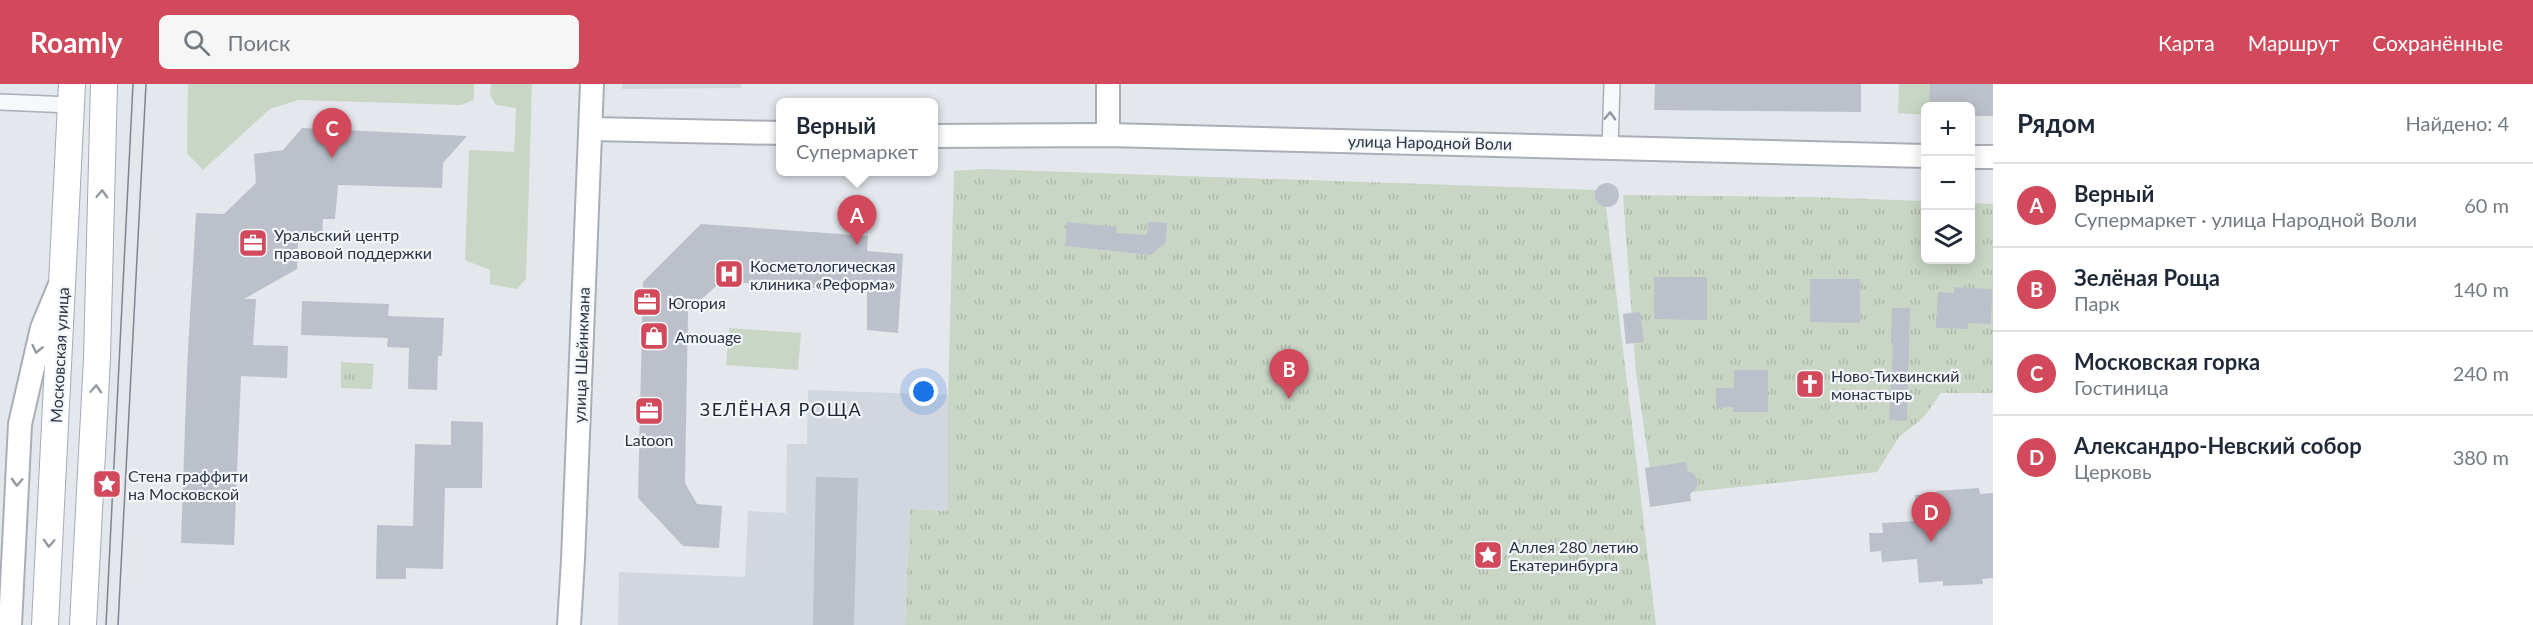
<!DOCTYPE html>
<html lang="ru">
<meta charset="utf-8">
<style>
body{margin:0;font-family:Lato,sans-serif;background:#f6f6f7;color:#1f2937}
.controls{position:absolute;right:18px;top:18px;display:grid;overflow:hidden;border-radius:9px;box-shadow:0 3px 15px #0003}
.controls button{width:54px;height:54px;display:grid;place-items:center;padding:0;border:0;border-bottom:2px solid #e0e1e3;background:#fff;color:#1f2937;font:30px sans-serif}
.you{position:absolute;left:924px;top:308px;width:21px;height:21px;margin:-15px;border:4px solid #fff;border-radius:50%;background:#1a73e8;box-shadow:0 0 0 9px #1a73e833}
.badge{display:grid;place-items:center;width:39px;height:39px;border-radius:50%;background:#d1495b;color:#fff;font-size:20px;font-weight:700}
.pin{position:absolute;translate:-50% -50px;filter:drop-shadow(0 2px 3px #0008)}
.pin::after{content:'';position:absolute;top:32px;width:21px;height:18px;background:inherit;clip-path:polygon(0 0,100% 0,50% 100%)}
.popup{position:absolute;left:776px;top:14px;width:162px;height:78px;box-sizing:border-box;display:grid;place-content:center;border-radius:9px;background:#fff;filter:drop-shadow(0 2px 4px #0005);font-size:20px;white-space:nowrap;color:#747a83}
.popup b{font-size:22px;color:#1f2937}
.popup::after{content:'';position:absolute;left:50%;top:100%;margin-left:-12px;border:12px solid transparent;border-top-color:#fff}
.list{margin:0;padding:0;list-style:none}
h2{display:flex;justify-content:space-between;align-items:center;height:78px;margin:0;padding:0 24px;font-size:26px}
h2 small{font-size:20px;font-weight:400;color:#747a83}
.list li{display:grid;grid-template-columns:39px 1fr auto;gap:18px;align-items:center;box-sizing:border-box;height:84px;padding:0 24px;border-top:2px solid #e0e1e3}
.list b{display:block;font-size:22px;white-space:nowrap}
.list p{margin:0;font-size:20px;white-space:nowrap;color:#747a83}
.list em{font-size:20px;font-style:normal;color:#747a83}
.icon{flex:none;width:33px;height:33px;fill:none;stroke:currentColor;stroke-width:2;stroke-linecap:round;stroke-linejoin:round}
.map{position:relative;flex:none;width:1993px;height:541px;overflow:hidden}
header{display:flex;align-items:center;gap:36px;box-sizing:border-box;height:84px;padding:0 30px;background:#d1495b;color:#fff}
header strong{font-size:28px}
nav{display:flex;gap:33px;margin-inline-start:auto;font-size:21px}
.search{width:420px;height:54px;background:#f6f6f7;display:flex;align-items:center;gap:15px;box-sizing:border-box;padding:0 21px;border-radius:9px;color:#747a83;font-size:22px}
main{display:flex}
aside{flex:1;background:#fff}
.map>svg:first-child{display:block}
</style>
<header>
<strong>Roamly</strong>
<div class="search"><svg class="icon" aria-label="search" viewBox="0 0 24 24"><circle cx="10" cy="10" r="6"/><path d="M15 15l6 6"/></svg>Поиск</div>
<nav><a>Карта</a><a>Маршрут</a><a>Сохранённые</a></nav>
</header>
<main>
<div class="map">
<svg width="1993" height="541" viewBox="0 0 1993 541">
<defs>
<pattern id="park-tufts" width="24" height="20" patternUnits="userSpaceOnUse" patternTransform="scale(1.5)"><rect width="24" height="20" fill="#c9d6c5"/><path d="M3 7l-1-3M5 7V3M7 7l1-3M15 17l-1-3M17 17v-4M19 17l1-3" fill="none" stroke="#adb8ab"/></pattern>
</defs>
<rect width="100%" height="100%" fill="#e4e7ec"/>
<!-- built -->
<g fill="#d2d6de">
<polygon points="622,0 741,0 741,4 622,5"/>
<polygon points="808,306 948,311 948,427 910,425 905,541 618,541 619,488 745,493 748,427 786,429 787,360 807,360"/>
</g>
<!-- grass -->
<g fill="#c9d6c5">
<polygon points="188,0 474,0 474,16 461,21 298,16 270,25 203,86 187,69"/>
<polygon points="491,0 532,0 526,195 517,205 490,200 490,186 465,176 469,66 514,68 516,24 496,21 490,11"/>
<polygon points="1899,0 1993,0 1993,32 1971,32 1970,22 1926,22 1925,31 1898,29"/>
<polygon points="729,244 801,249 798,286 726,281"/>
</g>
<!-- park -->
<g fill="url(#park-tufts)">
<polygon points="982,85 1597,106 1597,117 1606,123 1656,541 905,541 910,425 948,427 948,319 954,87"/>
<polygon points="1623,111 1811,113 1925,117 1926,176 1970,176 1971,119 1993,120 1993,309 1941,309 1923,334 1899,353 1877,388 1654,412 1636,289"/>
<polygon points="341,278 374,280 372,305 341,304"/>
</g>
<!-- building -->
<g fill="#bbc0ca">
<polygon points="1655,0 1861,0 1861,28 1654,26"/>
<polygon points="1930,0 1993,0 1993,32 1971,32 1971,22 1929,22"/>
<polygon points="302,44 467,52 443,79 442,104 338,101 335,135 323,135 322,153 298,153 297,185 244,215 256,215 253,261 288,262 287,294 241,292 234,461 181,459 187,284 196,129 224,130 256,99 254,70 283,66"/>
<circle cx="1607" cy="111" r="12"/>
<polygon points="1067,138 1117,143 1116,149 1147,151 1148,138 1167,139 1166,158 1151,171 1065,162"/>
<polygon points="701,140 868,152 867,167 903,170 898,249 867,246 867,208 722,197 688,227 685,399 697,420 722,422 719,464 683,462 638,414 643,198"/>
<polygon points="1654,193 1707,193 1707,236 1654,235"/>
<polygon points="1810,195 1860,195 1860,239 1810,238"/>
<polygon points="1954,203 1992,205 1991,240 1968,239 1968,245 1936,244 1938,208 1954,209"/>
<polygon points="302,217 389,220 388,232 444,234 442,272 438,272 437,306 408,305 409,264 387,263 388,254 301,251"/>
<polygon points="1892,224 1910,224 1907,337 1889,336 1893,259 1891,259"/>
<polygon points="1640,228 1644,258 1626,260 1623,230"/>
<polygon points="1734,286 1768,286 1768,328 1733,328 1733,323 1716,324 1716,304 1734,304"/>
<polygon points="451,337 483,338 482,404 445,404 443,485 406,484 406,495 376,495 377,441 413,442 415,360 451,361"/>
<polygon points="1686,378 1687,387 1694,390 1698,397 1696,405 1690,410 1691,417 1650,423 1645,384"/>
<polygon points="816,393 858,394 854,541 813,541"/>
<polygon points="1979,404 1980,410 1993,409 1993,494 1982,495 1983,500 1943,502 1943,497 1919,499 1917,475 1882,478 1881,467 1870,468 1869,449 1883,449 1882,439 1916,437 1915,411 1936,410 1936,407"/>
</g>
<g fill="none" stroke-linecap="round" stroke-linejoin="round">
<!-- street casing -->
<g stroke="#a9aeb7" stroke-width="18">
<g id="street">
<polyline points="0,18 71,21"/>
<polyline points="1610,64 1612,0"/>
</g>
</g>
<!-- secondary casing -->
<g stroke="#a9aeb7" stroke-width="26">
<g id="secondary">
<polyline points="591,45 780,49"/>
<polyline points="1108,51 1108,0"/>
<polyline points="934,52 1108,51 1926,72"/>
<polyline points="1970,73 1993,73"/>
<polyline points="10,541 20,340 42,244 59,203"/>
<polyline points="569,541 573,476 592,0"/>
</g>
</g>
<!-- primary casing -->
<g stroke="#a3abb8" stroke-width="28">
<g id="primary">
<polyline points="45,541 72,0"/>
<polyline points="83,541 97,274 104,0"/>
</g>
</g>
<!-- street -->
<use href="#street" stroke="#f7f8fa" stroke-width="15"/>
<!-- secondary -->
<use href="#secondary" stroke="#fff" stroke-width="22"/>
<!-- primary -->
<use href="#primary" stroke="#fff" stroke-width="26"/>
<!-- tram -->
<g stroke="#7d8696" stroke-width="1.5">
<polyline points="106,541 133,0"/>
<polyline points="118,541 146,0"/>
</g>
</g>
<!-- one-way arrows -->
<defs><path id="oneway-chevron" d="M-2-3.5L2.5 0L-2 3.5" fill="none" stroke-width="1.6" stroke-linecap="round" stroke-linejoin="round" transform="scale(1.5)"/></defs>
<use stroke="#9196a0" href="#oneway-chevron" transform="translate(1610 32) rotate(-88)"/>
<g stroke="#959aa2">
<use href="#oneway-chevron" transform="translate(102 110) rotate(-88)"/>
<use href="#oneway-chevron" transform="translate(37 265) rotate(103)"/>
<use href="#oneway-chevron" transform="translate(96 305) rotate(-87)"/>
<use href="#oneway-chevron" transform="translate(17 398) rotate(93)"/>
<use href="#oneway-chevron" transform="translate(49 459) rotate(93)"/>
</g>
<!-- icons -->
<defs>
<g id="office-square" transform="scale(1.5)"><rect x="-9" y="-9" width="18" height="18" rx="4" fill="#d1495b" stroke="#f4f6f9"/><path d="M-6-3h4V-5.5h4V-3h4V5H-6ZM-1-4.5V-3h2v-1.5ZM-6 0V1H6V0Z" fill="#fff"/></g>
<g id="hospital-square" transform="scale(1.5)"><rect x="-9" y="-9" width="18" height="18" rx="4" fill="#d1495b" stroke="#f4f6f9"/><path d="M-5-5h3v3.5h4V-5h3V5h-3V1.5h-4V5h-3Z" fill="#fff"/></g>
<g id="shop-square" transform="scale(1.5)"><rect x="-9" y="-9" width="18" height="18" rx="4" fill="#d1495b" stroke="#f4f6f9"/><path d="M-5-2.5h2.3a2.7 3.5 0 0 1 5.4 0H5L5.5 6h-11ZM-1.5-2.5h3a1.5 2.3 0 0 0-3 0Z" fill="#fff"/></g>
<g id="church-square" transform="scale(1.5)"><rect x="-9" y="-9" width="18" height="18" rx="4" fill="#d1495b" stroke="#f4f6f9"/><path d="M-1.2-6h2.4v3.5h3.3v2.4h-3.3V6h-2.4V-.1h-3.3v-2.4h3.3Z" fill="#fff"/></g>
<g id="sight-square" transform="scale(1.5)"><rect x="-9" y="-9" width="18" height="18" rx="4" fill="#d1495b" stroke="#f4f6f9"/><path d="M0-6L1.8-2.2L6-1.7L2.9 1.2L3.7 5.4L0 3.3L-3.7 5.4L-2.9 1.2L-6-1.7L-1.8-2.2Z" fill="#fff"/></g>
</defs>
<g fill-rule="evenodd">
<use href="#office-square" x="253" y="159"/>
<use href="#hospital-square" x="729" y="190"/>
<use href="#office-square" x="647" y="218"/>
<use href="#shop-square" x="654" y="252"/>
<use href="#church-square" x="1810" y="300"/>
<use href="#office-square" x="649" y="327"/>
<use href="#sight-square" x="107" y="400"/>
<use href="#sight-square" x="1488" y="471"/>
</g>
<g text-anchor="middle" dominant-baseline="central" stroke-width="4.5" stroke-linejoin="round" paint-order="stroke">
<!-- street labels -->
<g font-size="16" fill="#2b3445" stroke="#f4f6f9">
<text transform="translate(1430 58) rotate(1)">улица Народной Воли</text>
<text transform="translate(59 271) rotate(-87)">Московская улица</text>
<text transform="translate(581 271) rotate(-88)">улица Шейнкмана</text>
</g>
<!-- poi labels -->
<g font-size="16" fill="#2b3445" stroke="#f4f6f9" text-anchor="start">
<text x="274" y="150">Уральский центр<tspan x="274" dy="18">правовой поддержки</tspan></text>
<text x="750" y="181">Косметологическая<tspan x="750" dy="18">клиника «Реформа»</tspan></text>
<text x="668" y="218">Югория</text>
<text x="675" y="252">Amouage</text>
<text x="1831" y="291">Ново-Тихвинский<tspan x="1831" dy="18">монастырь</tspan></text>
<text x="649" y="355" text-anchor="middle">Latoon</text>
<text x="128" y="391">Стена граффити<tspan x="128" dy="18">на Московской</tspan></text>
<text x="1509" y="462">Аллея 280 летию<tspan x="1509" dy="18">Екатеринбурга</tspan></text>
</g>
<!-- neighbourhood labels -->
<g font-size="18" letter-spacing="1.5" fill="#1d2536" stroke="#f4f6f9">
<text x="781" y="325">ЗЕЛЁНАЯ РОЩА</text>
</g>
</g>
</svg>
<div class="controls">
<button>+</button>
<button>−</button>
<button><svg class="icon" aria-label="layers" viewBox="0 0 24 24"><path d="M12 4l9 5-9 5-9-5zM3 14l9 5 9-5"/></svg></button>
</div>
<div class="you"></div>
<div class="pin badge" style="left:857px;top:161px">A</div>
<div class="popup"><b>Верный</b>Супермаркет</div>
<div class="pin badge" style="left:1289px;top:315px">B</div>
<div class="pin badge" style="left:332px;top:74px">C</div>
<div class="pin badge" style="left:1931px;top:458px">D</div>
</div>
<aside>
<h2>Рядом<small>Найдено: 4</small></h2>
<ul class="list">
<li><span class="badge">A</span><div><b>Верный</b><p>Супермаркет · улица Народной Воли</p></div><em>60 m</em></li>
<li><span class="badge">B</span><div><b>Зелёная Роща</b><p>Парк</p></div><em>140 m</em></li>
<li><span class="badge">C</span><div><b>Московская горка</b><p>Гостиница</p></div><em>240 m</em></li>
<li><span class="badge">D</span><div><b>Александро-Невский собор</b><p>Церковь</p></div><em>380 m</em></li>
</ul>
</aside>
</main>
